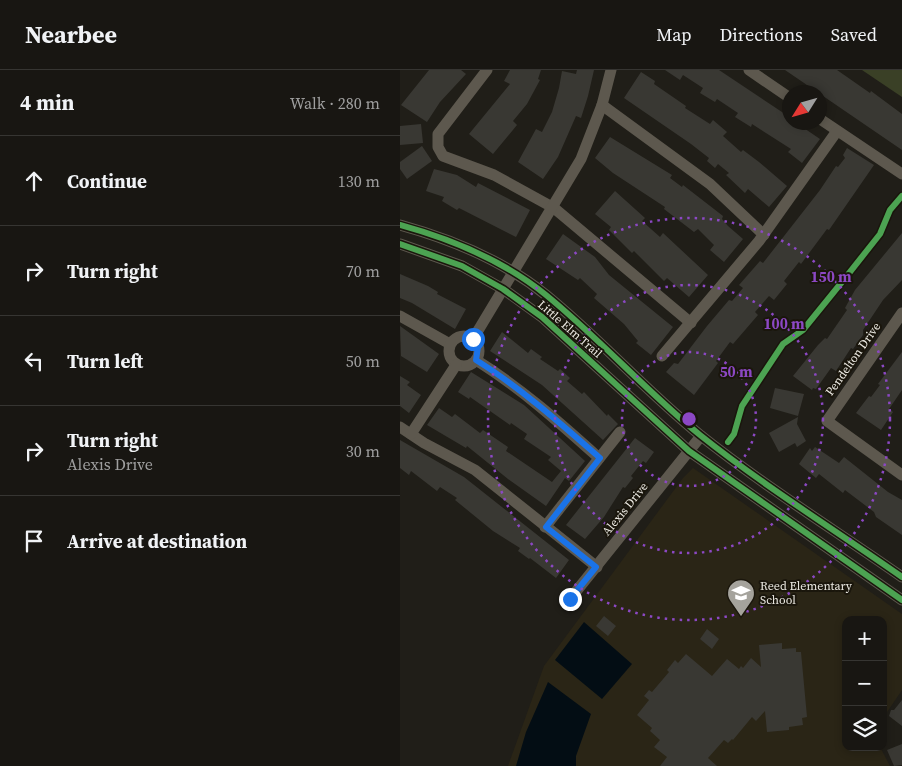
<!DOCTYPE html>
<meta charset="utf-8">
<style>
body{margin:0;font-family:"Source Serif 4",serif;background:#211f1b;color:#f1f3f6}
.controls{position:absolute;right:15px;bottom:15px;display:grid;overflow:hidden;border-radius:10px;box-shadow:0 2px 8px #0003}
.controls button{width:45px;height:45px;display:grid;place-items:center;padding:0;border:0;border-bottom:1px solid #363532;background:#181612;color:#f1f3f6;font:25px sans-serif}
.compass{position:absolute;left:382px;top:15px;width:45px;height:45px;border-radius:50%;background:#181612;box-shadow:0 2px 8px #0003;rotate:233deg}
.stop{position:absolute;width:15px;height:15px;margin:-11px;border:4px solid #1a73e8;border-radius:50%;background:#fff}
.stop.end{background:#1a73e8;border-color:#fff;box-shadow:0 1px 5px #0008}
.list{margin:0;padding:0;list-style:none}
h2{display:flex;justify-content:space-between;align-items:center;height:65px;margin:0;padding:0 20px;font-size:21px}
h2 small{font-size:16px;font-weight:400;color:#9f9f9f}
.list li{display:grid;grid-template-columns:32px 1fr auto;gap:15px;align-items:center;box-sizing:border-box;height:90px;padding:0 20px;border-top:1px solid #363532}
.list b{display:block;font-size:19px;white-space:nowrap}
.list p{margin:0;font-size:16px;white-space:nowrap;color:#9f9f9f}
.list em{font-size:16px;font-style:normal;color:#9f9f9f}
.icon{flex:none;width:28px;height:28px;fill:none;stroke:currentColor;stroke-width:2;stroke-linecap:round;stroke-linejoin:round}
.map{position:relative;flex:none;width:502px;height:696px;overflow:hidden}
header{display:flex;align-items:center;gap:30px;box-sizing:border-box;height:70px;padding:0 25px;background:#181612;border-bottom:1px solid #363532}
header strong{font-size:24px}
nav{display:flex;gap:28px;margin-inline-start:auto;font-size:18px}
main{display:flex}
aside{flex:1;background:#181612}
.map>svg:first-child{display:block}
</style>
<header>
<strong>Nearbee</strong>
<nav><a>Map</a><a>Directions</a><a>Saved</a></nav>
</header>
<main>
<aside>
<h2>4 min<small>Walk · 280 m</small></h2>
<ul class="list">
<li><svg class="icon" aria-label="ahead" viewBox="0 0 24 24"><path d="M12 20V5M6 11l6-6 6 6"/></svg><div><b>Continue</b></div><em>130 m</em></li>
<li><svg class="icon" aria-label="right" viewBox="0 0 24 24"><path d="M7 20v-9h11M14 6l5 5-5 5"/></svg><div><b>Turn right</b></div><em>70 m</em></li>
<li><svg class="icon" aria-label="left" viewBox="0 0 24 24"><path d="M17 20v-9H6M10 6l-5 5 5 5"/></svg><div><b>Turn left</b></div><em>50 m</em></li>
<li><svg class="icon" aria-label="right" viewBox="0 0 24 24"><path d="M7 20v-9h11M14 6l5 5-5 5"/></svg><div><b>Turn right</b><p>Alexis Drive</p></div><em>30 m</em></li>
<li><svg class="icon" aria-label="arrive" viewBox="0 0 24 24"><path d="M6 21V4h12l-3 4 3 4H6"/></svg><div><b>Arrive at destination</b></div></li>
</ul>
</aside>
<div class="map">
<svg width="502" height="696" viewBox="0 0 502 696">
<rect width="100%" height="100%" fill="#201e18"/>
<!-- built -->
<polygon fill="#2a2516" points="293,398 502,544 502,620 483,648 483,550 446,550 446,677 480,677 490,696 108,696 144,596 283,408"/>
<!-- green -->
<polygon fill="#3a4026" points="462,0 502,0 502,27"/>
<!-- water -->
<g fill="#030d14">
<polygon points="184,552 232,594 202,629 155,590"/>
<polygon points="148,612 191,644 176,686 176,696 116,696 126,662"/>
</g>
<!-- building -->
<g fill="#393833">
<polygon points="29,0 61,0 66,4 40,32 27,52 1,35"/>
<polygon points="110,0 141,0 138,9 140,10 127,34 113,51 117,55 93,84 69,64 110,14 104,11"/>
<polygon points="177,0 194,0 188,26 181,48 176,46 158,87 143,109 118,92 136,59 142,62 152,42 159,18 162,1 176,4"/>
<polygon points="265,0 319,0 385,44 390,38 390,52 395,52 420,69 402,93 388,82 391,79 352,54 351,57 335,47 338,43 317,29 315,32 300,23 303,18 283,5 280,10"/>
<polygon points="385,0 437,0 470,23 471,21 502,44 502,80"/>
<polygon points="241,2 255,11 254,14 286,36 285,38 310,54 313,50 327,62 323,66 341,82 343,80 359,92 387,116 369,137 348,119 345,123 326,105 329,103 318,94 315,98 307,91 309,88 291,74 224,28"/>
<polygon points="21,54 23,73 0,75 0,56"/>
<polygon points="210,67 272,105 270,108 282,117 283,115 323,146 322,149 328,156 343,169 324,192 310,180 314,175 298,159 294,162 264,139 265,137 213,103 195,88"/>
<polygon points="22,76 32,91 7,109 0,99 0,92"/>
<polygon points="447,78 474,95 429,160 427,159 401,194 399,192 384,211 387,214 374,230 369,226 355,242 358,245 333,274 330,272 316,291 318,293 294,325 266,302 274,293 278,294 307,256 329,230 332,231 343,218 339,215 360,191 363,193 420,120 436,96 438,97 445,88 443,85"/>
<polygon points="34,99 57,105 76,117 78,113 130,140 116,167 59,138 57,140 42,131 44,127 26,121"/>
<polygon points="215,121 245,148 242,151 260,167 263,163 308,205 289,227 267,208 264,211 234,181 232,183 209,160 211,157 195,144"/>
<polygon points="502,163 502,210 483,230 463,260 463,265 453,279 451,278 436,301 431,298 416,319 413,318 412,320 393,306 418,275 425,268 427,269 447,240 445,238 455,220"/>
<polygon points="163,164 195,187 209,205 273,257 251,285 236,273 238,271 224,254 194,228 197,224 180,208 178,210 146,189"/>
<polygon points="0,204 28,216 38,222 37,224 66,239 55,259 12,233 0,228"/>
<polygon points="0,256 39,284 27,302 1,286"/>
<polygon points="102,262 128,283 131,279 142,287 140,289 158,301 160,299 170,308 167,311 182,324 184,322 207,346 208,344 218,354 203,370 142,315 90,281"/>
<polygon points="502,282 502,320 489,339 493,342 481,360 456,343 469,326 471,327 480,315 478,314"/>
<polygon points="71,302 124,335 185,391 169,411 165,408 146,436 108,409 67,376 66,378 27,355 39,338 52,347 55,344 80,363 83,360 108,377 106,381 152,412 161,401 148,390 151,387 124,369 127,364 111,353 110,355 70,327 69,329 58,322"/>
<polygon points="0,306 10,312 7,315 21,325 9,343 0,336"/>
<polygon points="375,318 404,324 398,346 370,338"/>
<polygon points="398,347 397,354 406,371 397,377 395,373 379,382 369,363"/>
<polygon points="235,368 254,382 246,393 243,391 231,406 233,408 225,418 223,417 204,447 185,469 166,455"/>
<polygon points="0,370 64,407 169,490 156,508 130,488 129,489 118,481 120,478 93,461 55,430 57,428 40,417 37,421 11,401 9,405 0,398"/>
<polygon points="415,377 439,393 444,387 488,422 502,430 502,465 476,447 474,442 445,420 443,423 419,404 416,408 399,394 410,378 412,381"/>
<polygon points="204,546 216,556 208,566 196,556"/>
<polygon points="307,559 319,569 312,579 300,569"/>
<polygon points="382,573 382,579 396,578 396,582 401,582 407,647 402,648 403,655 389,657 389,660 367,662 365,641 356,651 352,647 333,670 332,669 328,673 324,670 308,688 317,696 260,696 267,687 254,677 260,670 250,661 252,658 237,645 249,630 244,626 249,620 252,622 269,602 267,600 275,590 278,593 286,584 312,606 327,589 339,599 341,596 343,598 351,588 361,597 359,575"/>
<polygon points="502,630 502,656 489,646 491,640 494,640"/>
<polygon points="502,674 502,695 494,696 487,680"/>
</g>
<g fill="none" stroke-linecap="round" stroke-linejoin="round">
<!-- minor -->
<g stroke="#5d584e" stroke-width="11">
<polyline points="87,0 38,64 38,77 43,86 94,105 154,138 291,253"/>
<polyline points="349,0 390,28"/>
<polyline points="202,35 310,114 364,165"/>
<polyline points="420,49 502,104"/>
<path d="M0 155C51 169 104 191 146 225 200 269 246 321 300 365 364 416 435 460 502 507"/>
<polyline points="0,174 62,196 103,219 142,247 289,381 502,530"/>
<polyline points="502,243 427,351 502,405"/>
<polyline points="0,246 50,274"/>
<circle cx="64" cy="281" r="15"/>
<polyline points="73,269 181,89 202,35 211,0"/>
<polyline points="262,286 359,171 437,61"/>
<path d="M76 290C121 318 160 353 199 388"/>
<polyline points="0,357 24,373 75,400 197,497"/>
<polyline points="11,364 56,295"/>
<polyline points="145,457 220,362"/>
<polyline points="170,529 301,366"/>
</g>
<!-- cycleway casing -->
<g stroke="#1a160c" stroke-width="9">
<g id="cycleway">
<path d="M0 155C51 169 104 191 146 225 200 269 246 321 300 365 364 416 435 460 502 507"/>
<polyline points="0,174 62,196 103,219 142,247 289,381 502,530"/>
<polyline points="328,372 334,364 342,336 383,274 403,260 446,207 480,164 490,140 502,126"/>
</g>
</g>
<!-- cycleway -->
<use href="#cycleway" stroke="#4ca352" stroke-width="6"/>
</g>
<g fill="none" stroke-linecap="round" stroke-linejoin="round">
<!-- route -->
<path stroke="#1a73e8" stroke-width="6" d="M73 269 78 277 76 290C121 318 160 353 200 388L146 457 196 497 170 529"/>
</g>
<!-- distance rings -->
<g fill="none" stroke="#8c48c4" stroke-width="2.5" stroke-dasharray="2.5 5">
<circle cx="289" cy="349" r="67"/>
<circle cx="289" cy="349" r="134"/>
<circle cx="289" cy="349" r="201"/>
</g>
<!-- icons -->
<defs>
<g id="school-pin" transform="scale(1.4375)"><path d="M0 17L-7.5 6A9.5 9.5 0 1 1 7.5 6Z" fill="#a5a39c" stroke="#1a160c"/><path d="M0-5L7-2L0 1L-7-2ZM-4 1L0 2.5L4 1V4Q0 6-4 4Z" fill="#fff"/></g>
</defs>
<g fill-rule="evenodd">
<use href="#school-pin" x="341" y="523"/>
</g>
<g text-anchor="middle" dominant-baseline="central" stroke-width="4" stroke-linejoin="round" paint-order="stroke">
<!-- street labels -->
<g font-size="12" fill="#eceae3" stroke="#1a160c">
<text transform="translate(170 259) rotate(41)">Little Elm Trail</text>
<text transform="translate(453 289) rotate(-55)">Pendelton Drive</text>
<text transform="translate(225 439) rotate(-51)">Alexis Drive</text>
</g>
<!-- poi labels -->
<g font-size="12" fill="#eceae3" stroke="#1a160c" text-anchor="start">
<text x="360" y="516">Reed Elementary<tspan x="360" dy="14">School</tspan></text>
</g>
</g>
<circle cx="289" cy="349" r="8" fill="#8c48c4" stroke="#1a160c" stroke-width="2.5"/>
<g font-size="15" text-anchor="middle" font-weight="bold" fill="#8c48c4" stroke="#1a160c" stroke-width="4" stroke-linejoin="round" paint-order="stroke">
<text x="431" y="212">150 m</text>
<text x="384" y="259">100 m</text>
<text x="336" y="307">50 m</text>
</g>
</svg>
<div class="controls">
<button>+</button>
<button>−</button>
<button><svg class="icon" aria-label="layers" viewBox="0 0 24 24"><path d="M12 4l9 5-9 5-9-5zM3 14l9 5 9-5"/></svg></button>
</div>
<svg class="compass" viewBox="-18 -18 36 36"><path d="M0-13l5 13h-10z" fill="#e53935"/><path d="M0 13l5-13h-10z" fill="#9f9f9f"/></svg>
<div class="stop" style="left:73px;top:269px"></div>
<div class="stop end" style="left:170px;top:529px"></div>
</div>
</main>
